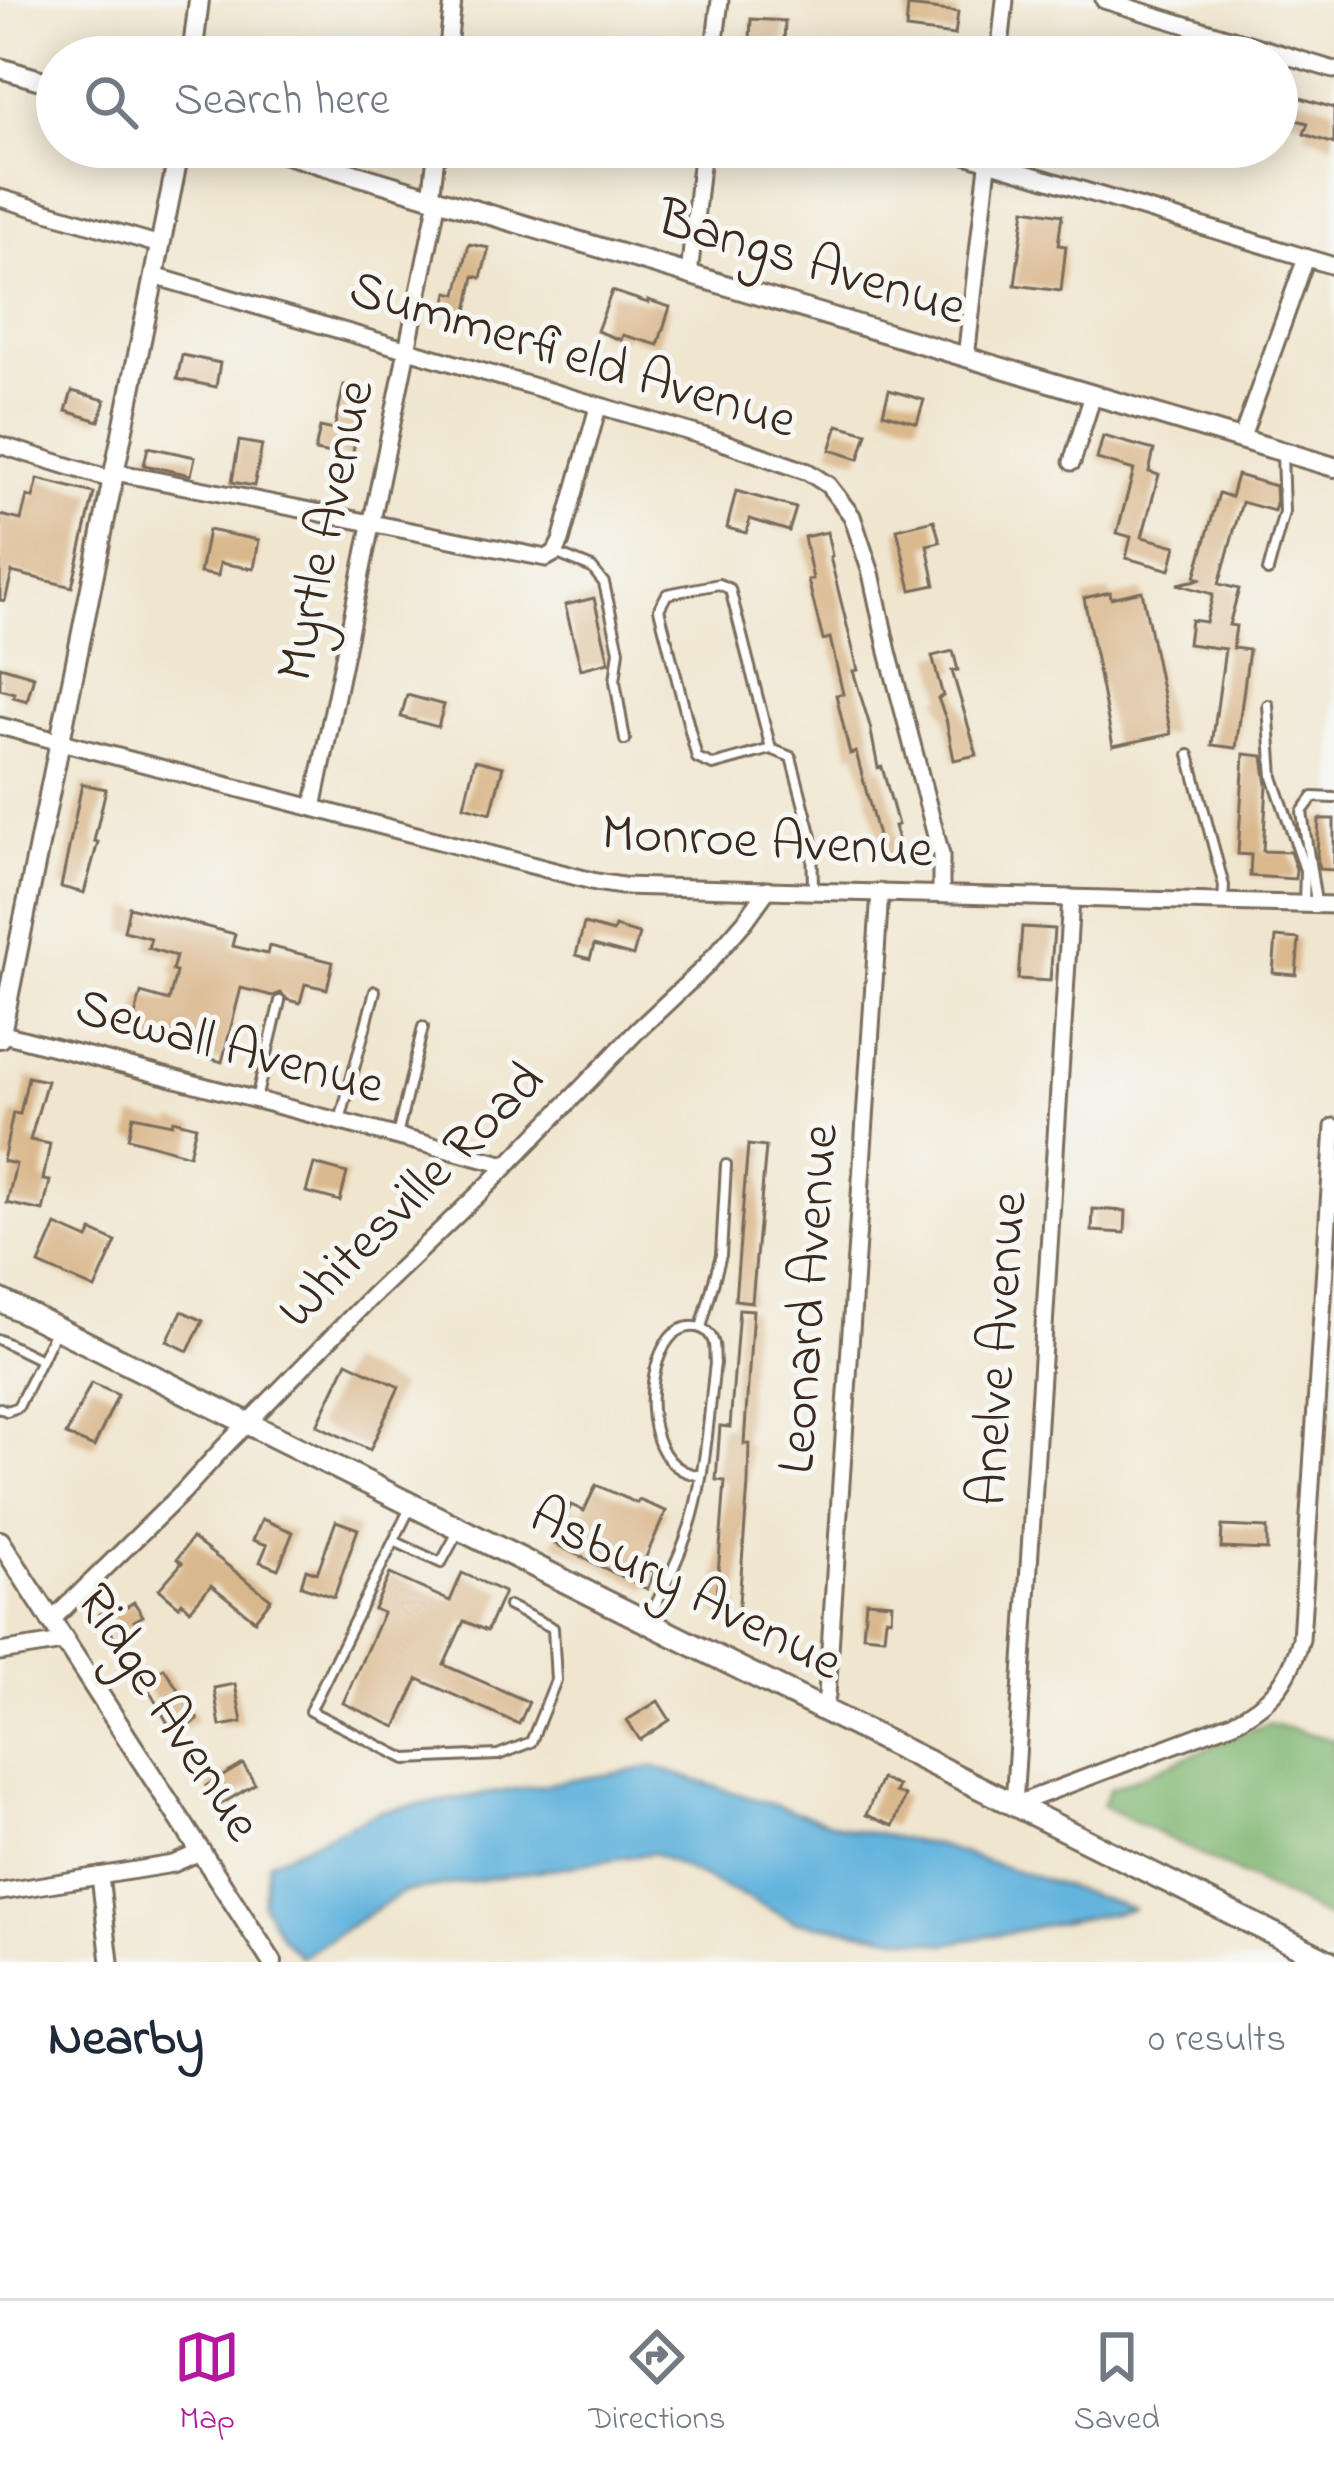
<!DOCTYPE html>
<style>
body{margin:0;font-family:"Indie Flower",sans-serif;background:#f6f6f7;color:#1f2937}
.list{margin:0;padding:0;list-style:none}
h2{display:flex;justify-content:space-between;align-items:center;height:156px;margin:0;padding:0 48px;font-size:51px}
h2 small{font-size:39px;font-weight:400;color:#747a83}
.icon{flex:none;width:66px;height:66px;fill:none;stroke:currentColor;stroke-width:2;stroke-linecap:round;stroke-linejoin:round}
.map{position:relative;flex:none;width:1334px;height:1962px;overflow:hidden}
.search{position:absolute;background:#fff;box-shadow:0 6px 30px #0003;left:36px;right:36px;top:36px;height:132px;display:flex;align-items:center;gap:30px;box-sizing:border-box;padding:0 42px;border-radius:66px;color:#747a83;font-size:45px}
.sheet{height:336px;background:#fff}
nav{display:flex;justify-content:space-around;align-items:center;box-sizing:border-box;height:168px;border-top:3px solid #e0e1e3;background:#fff;font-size:33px;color:#747a83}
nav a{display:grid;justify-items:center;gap:6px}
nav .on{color:#b5179e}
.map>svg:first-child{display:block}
</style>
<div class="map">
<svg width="1334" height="1962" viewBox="0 0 1334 1962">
<rect width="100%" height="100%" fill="#f6f6f2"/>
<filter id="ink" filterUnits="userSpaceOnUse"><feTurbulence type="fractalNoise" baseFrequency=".00833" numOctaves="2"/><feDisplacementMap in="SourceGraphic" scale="24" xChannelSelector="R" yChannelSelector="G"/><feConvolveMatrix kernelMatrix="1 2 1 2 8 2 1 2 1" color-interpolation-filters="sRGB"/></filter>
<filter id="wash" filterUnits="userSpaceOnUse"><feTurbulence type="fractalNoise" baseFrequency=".004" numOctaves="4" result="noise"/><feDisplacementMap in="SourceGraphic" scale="48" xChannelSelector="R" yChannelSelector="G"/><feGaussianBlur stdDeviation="2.7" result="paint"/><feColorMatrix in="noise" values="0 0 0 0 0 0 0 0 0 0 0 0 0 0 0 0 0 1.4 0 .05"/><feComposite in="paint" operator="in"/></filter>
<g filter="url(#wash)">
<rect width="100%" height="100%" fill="#f0e6cf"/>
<!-- forest -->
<polygon fill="#83b874" stroke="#5f7149" stroke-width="3" points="1268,1723 1334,1740 1334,1921 1102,1805 1110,1789"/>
<!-- water -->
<polygon fill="#62b3dd" stroke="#4e6e7e" stroke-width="3" points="654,1767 849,1829 936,1845 1134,1909 946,1944 794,1921 653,1853 403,1892 301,1957 283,1939 262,1904 269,1862 381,1811"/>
<g id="blocks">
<!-- building -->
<g fill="#dab88d">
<polygon points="908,6 958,12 955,35 906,29"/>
<polygon points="751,19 785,21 784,43 750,40"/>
<polygon points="1280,78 1294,81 1291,95 1334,108 1334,144 1304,134 1308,123 1285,117 1282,129 1277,129 1277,90"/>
<polygon points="1025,209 1062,215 1058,245 1066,246 1061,291 1015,285"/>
<polygon points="469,244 489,248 481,278 474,276 467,311 445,307 448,292 457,294"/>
<polygon points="612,291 648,303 648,300 670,307 658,345 623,335 621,340 597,331"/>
<polygon points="182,355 220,363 216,387 177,379"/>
<polygon points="344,385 364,389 352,458 315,451 320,427 334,430"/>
<polygon points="889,390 924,400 917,423 883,413"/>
<polygon points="72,391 105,400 99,421 66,411"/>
<polygon points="838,425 867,433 859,459 830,450"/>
<polygon points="1103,436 1154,450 1149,472 1159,475 1142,537 1176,546 1170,570 1126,558 1131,537 1117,533 1134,470 1097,459"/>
<polygon points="239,441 262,445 254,486 232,482"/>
<polygon points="148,447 195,457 191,475 144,465"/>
<polygon points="1237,475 1275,486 1276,505 1274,511 1242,502 1219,584 1239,589 1229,625 1236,626 1233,648 1249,650 1236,748 1212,745 1225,649 1188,644 1191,620 1206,622 1213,594 1177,584 1202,579 1195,577 1219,493 1231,497"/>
<polygon points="38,479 94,493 72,587 12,572 5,601 0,600 0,515 21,520 27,496 33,498"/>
<polygon points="736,491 796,508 789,531 750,519 746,533 727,528"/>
<polygon points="934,520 940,542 927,545 935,585 911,590 897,529"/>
<polygon points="208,530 259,540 254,569 220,563 218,576 200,573"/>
<polygon points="827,532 832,556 830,557 858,670 853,671 870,726 878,768 882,767 898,825 894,826 903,857 882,863 876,841 879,840 856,752 850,754 836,695 843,694 830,638 823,640 808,580 813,579 804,537"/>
<polygon points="1142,591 1171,734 1113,746 1084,598 1110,592 1111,598"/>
<polygon points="594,598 609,662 581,669 565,605"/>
<polygon points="953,651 958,670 952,671 977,755 954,760 946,719 938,698 943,696 932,656"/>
<polygon points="0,666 34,676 27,701 13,697 14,693 0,689"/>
<polygon points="407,695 444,705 438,727 401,717"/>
<polygon points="1244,754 1263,756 1267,785 1263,851 1290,852 1296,869 1295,879 1250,876 1251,855 1238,854"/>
<polygon points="475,760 503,767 491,813 464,806"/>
<polygon points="82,784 106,789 94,841 98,842 84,893 61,887"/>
<polygon points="1319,819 1334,819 1334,870 1319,869 1317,854"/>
<polygon points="129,907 235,934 232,946 267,954 269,946 333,962 327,989 305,984 300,1003 288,1000 281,993 273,996 241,988 222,1062 130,1036 141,993 169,1001 176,972 172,971 176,956 148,948 151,938 124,931"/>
<polygon points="584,924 613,932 615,927 639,934 633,956 594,945 590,959 576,955"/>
<polygon points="1022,927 1054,929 1050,981 1018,979"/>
<polygon points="1276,937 1299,939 1296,975 1273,973"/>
<polygon points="28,1077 47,1081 30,1140 50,1144 43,1180 50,1181 43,1211 7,1203 16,1164 3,1161 13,1113 20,1114"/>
<polygon points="133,1116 172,1124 173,1120 196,1126 189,1155 128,1138"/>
<polygon points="748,1145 766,1147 752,1302 735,1300"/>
<polygon points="314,1164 347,1173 340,1201 306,1192"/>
<polygon points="1093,1209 1126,1211 1125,1233 1092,1231"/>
<polygon points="56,1225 88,1239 92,1231 116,1242 95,1289 39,1264"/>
<polygon points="739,1309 753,1310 744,1444 749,1444 748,1484 738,1615 715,1614 725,1481 716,1480 720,1426 730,1427"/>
<polygon points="182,1311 203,1321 188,1351 167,1341"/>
<polygon points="347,1362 399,1387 370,1450 317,1425"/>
<polygon points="91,1383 118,1395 94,1447 66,1435"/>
<polygon points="596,1485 637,1503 639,1500 666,1511 642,1566 655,1572 647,1589 553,1543 571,1505 584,1511"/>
<polygon points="262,1519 293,1532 278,1569 260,1562 267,1545 253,1540"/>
<polygon points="336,1521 358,1529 334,1597 301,1586 306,1569 317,1573"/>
<polygon points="1222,1526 1267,1528 1267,1550 1221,1548"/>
<polygon points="192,1538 271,1599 255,1620 211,1585 190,1610 182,1602 179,1606 159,1589 182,1563 177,1559"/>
<polygon points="462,1573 504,1592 487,1631 464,1621 444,1665 529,1702 519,1724 418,1679 396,1727 343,1703 383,1613 374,1609 390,1574 450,1601"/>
<polygon points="866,1601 892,1603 891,1619 886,1618 884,1637 863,1635"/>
<polygon points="134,1602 143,1616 134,1621 137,1627 116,1640 100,1614 118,1604 121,1610"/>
<polygon points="164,1668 198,1720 174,1734 143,1680"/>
<polygon points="235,1684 242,1722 220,1726 214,1688"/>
<polygon points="658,1701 670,1720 640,1740 627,1720"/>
<polygon points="243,1764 255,1784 218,1806 206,1786"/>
<polygon points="881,1779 898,1786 895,1792 905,1796 893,1826 866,1815"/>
</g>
</g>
</g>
<g filter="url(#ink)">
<use href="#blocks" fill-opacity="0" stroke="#7a6c5c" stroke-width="3"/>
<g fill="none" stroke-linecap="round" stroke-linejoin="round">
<!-- service casing -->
<g stroke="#7a6c5c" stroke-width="14">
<g id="service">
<polyline points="555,553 592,568 604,583 619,650 615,681 625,740"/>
<polyline points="1268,571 1284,512 1282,453"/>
<polyline points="1268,705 1273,777 1305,870 1304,905"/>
<polyline points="771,749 713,765 697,758 659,609 667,594 719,584 730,589 771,749 791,757 812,837 813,888"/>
<polyline points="1189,755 1224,886 1223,901"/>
<polyline points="1316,902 1302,812 1313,797 1334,798"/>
<polyline points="256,1099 280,1001"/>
<polyline points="340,1121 375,991"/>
<polyline points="397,1136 423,1027"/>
<polyline points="701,1328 721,1255 726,1165"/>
<polyline points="0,1340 41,1360"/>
<polyline points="0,1408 7,1411 18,1407 56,1329"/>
<polyline points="411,1506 310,1711 406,1759 498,1755 531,1742 556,1680 553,1628 509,1606"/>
<polyline points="394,1541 441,1563 458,1532"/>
<path d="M648 1620C665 1586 683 1551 693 1515 706 1466 709 1413 715 1363 714 1357 715 1350 714 1344 708 1321 681 1323 669 1339 645 1370 643 1449 682 1470 685 1472 696 1475 700 1476"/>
</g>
</g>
<!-- minor casing -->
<g stroke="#7a6c5c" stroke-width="21">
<g id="minor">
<polyline points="1104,0 1334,70"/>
<polyline points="447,57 453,0"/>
<polyline points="713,57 720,0"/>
<polyline points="999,57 1005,0"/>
<polyline points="939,147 1334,266"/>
<polyline points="0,198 160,245"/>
<polyline points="431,198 437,147"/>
<polyline points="689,275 703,147"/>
<polyline points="154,276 717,440 808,472 828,485 852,516 871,573 888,652 941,855 941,894"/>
<polyline points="966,358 990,147"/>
<polyline points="1241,440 1306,258"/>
<polyline points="0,445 113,480"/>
<polyline points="1072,462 1093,395"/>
<polyline points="115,472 546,558 555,553 561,541 598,407"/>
<polyline points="0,726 596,882 622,886 1334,905"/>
<polyline points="313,808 438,199"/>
<path d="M1071 898 1014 1805 1232 1723C1271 1703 1289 1682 1301 1639L1334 1127"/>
<polyline points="0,1033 506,1165"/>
<polyline points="50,1622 183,1492 223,1448 372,1296 489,1184 637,1031 705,967 745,921 768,889"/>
<polyline points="0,1652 63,1642"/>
<polyline points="824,1711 827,1695 880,892"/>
<polyline points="100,1876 110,1962"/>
<polyline points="0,1892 173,1864 202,1851"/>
</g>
</g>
<!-- tertiary casing -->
<g stroke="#7a6c5c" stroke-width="24">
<g id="tertiary">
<polyline points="192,57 199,0"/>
<polyline points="0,68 57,85"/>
<polyline points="263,147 1334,467"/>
<polyline points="0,1038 180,147"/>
<polyline points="0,1541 272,1962"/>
</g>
</g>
<!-- secondary casing -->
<g stroke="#7a6c5c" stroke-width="27">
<polyline id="secondary" points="0,1300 1330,1962"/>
</g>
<!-- service -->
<use href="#service" stroke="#fff" stroke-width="8"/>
<!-- minor -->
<use href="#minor" stroke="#fff" stroke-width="15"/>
<!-- tertiary -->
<use href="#tertiary" stroke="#fff" stroke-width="18"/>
<!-- secondary -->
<use href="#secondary" stroke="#fff" stroke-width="21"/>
</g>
</g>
<g text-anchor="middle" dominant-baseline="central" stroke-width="10" stroke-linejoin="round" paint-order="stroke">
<!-- street labels -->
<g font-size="54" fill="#3b2a1e" stroke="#f6f6f2">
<text transform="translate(811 265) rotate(17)">Bangs Avenue</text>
<text transform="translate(572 357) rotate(17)">Summerfield Avenue</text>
<text transform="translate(328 531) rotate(-78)">Myrtle Avenue</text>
<text transform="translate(767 844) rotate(3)">Monroe Avenue</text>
<text transform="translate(229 1049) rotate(15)">Sewall Avenue</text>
<text transform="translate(413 1197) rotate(-45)">Whitesville Road</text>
<text transform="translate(811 1299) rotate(-86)">Leonard Avenue</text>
<text transform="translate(1001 1349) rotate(-86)">Anelve Avenue</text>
<text transform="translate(685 1591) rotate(27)">Asbury Avenue</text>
<text transform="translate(166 1714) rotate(57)">Ridge Avenue</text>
</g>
</g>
</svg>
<div class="search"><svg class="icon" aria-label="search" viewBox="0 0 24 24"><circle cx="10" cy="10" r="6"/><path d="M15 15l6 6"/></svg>Search here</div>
</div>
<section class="sheet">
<h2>Nearby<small>0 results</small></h2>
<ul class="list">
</ul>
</section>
<nav>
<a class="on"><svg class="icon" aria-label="map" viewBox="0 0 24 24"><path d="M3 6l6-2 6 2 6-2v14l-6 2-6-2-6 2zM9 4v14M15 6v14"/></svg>Map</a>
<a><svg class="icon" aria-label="directions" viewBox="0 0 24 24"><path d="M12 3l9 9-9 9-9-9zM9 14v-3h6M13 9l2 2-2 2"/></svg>Directions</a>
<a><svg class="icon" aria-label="saved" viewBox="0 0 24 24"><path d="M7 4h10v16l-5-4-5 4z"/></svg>Saved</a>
</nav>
